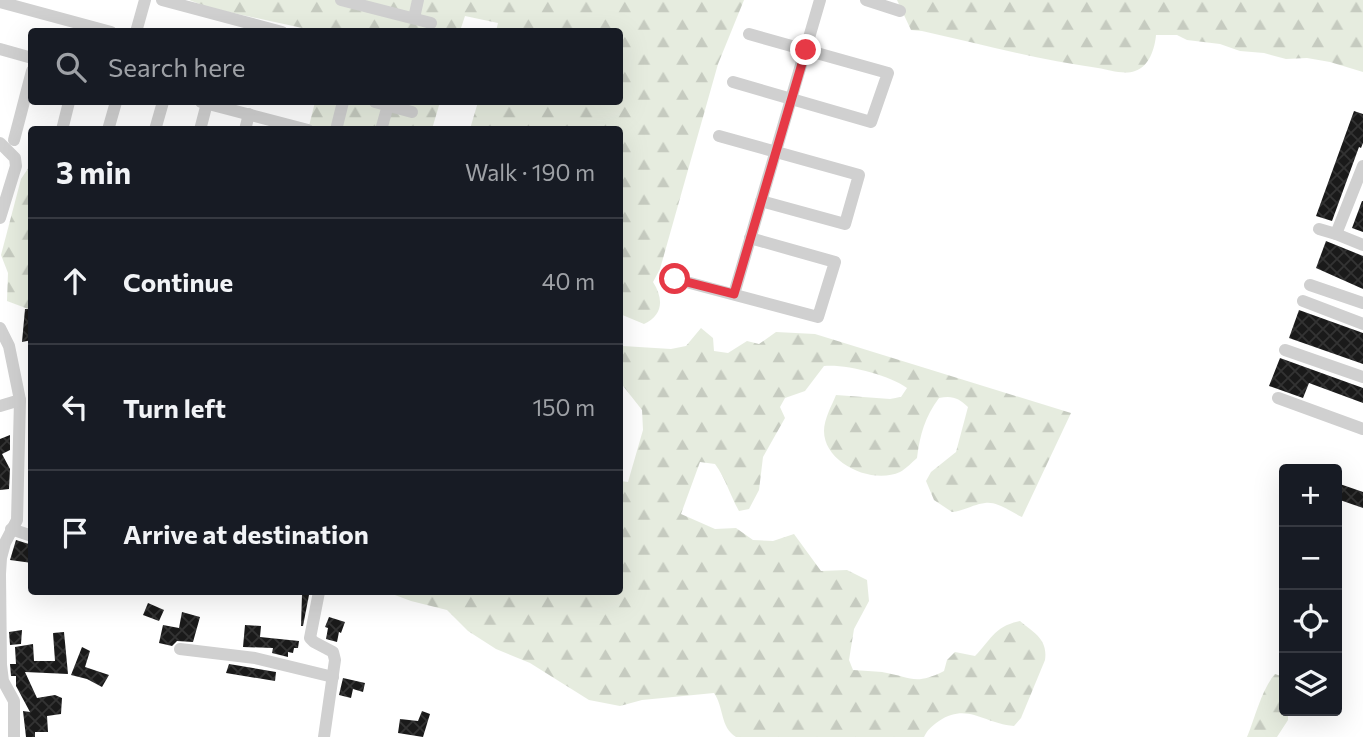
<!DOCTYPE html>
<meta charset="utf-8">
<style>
body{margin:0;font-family:Commissioner,sans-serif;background:#242831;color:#f1f3f6}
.controls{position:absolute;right:21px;bottom:21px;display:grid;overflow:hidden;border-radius:7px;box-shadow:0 7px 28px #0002}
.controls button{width:63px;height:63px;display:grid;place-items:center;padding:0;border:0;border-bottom:2px solid #363941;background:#171b24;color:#f1f3f6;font:35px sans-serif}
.stop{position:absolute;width:21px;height:21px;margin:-16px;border:5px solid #e63946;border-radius:50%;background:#fff}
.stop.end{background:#e63946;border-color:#fff;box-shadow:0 2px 7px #0008}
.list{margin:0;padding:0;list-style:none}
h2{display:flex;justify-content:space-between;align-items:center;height:91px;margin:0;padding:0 28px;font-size:30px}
h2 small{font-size:23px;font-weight:400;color:#9ea1a6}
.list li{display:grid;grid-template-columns:46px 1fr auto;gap:21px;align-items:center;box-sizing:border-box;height:126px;padding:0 28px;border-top:2px solid #363941}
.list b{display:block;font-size:26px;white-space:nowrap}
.list em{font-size:23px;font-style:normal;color:#9ea1a6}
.icon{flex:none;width:38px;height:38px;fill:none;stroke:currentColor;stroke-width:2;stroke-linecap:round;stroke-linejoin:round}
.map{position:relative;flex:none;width:1363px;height:737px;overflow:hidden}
.search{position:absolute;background:#171b24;box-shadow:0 7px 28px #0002;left:28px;top:28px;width:595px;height:77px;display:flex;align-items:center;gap:18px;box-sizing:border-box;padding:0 24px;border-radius:7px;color:#9ea1a6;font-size:26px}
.panel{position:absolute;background:#171b24;box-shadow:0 7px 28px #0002;left:28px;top:126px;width:595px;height:469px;border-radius:7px}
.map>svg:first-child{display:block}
</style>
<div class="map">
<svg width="1363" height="737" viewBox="0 0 1363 737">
<defs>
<pattern id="forest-firs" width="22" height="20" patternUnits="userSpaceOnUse" patternTransform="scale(1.75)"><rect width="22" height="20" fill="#e6ecdf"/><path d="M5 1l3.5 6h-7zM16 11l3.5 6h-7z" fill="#c6cbc0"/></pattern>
<pattern id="building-cross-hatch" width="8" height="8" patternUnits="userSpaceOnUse" patternTransform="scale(1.75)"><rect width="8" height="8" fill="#1a1a1a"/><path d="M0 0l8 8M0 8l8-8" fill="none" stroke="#333"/></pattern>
</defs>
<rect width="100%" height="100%" fill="#fff"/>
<!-- forest -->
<g fill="url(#forest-firs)">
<path d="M189 0H744L718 64 660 269 653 282C664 299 663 315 644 324L620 314V130L470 129 478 102H620V32L496 31 498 23 465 16 460 31H316L210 8Z"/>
<path d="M897 0H1363V72L1330 62 1307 58 1286 59 1264 53 1240 51 1220 44 1187 40 1177 35H1156C1155 48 1149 67 1135 71 1124 75 1109 70 1098 68 1039 60 980 44 922 31L911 30Z"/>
<polygon points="315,102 440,102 432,129 308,130"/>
<polygon points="31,164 31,310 7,301 8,273 1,255 21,179"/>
<path d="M701 328 713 338 714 351 728 353 747 341 759 344 776 332 815 334 1071 413 1022 517C1011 512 997 501 985 503 974 504 964 511 952 512L934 500 926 481 931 472 956 452 968 407C959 398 952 395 939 398 925 417 920 434 917 458 912 462 906 469 900 472 872 485 824 463 824 431 824 419 832 405 836 395L890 399 901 397 907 388C889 375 847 364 824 366L805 391 785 398 780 407 785 418 763 457 759 490 749 509 739 511C730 495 726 479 715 464L700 462 681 514 715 529 736 528 753 540 773 541 794 534 821 571 847 570 867 580 869 601 854 629 849 660 853 670C863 671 873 671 882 672 912 677 914 686 944 671L947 660 955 652 975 656C991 640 994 626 1020 621 1034 633 1048 639 1045 660L1021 718 1014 726C984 724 968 702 939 721 932 726 928 729 924 737H736C720 727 724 707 714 693L642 700 620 706 589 700 530 663 496 649 468 631 447 610 411 601 387 592H620V481L628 482 643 430 642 410 620 382V350L623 346 671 349 686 346Z"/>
<path d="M1275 674 1284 677V711H1288V720L1277 737H1247C1255 718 1262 688 1275 674Z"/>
</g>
<!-- building -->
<g fill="url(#building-cross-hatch)">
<polygon points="1354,111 1363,114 1363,143 1361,148 1359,147 1332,221 1316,216"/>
<polygon points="1362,201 1363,201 1363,232 1352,228"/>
<polygon points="1326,241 1363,256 1363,289 1316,268"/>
<polygon points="25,309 32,309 32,340 22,342"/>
<polygon points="1299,310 1363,333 1363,364 1289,338"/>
<polygon points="1280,358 1363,388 1363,403 1309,383 1303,398 1269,386"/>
<polygon points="10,435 10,450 2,454 10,469 9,489 0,490 0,439"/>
<polygon points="1337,483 1363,492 1363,508 1337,499"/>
<polygon points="16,540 32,545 32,563 10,560"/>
<polygon points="302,595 309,595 303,626 301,626"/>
<polygon points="148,603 164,610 159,621 143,615"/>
<polygon points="182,612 200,617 193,642 177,641 172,646 159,643 163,625 179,628"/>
<polygon points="329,617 345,622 341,633 339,632 337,642 326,639 328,628 325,627"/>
<polygon points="245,625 261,626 260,637 299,641 298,648 294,648 293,653 288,652 288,657 272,653 273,648 243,647"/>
<polygon points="22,630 21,644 10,645 9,632"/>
<polygon points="64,632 68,674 25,672 37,698 55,695 62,698 61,714 47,716 48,732 35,732 35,737 26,737 23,711 30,712 16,686 16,676 11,676 10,664 16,664 15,647 33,644 34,661 55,661 53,633"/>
<polygon points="82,647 90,651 85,667 109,675 102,687 87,679 71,675"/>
<polygon points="229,664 276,672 275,681 226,673"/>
<polygon points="343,678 365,683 363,692 353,689 351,698 339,695"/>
<polygon points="422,711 430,714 423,737 398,733 400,719 418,721"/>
</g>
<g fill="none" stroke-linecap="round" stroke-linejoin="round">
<!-- minor -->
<g stroke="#d0d0d0" stroke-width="12">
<polyline points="162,0 282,32"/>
<polyline points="341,0 431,23"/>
<polyline points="866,0 900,11"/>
<polyline points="0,2 111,32"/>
<polyline points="414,18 418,0"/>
<polyline points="136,32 145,0"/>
<polyline points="0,49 32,58"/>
<polyline points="733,82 871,122 888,73 749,34"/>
<polyline points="201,102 308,130"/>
<polyline points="375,102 412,112"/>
<polyline points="62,130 69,102"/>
<polyline points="108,130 116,102"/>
<polyline points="155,130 163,102"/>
<polyline points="200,130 207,103"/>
<polyline points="245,130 249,114"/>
<polyline points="336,130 343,102"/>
<polyline points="381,130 388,105"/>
<polyline points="719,136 859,175 845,224 761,201"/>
<polyline points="14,140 32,71"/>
<polyline points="0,143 15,158 16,166 0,218"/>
<polyline points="1363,166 1336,234 1363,245"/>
<polyline points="1319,229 1336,234"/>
<polyline points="675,279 818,317 835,262 750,238"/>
<polyline points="1310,285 1363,303"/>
<polyline points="734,294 820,0"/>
<polyline points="1303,301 1363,324"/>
<polyline points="0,328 9,346 20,400 17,520 5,543 1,558 0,574 1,665 3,681 14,701 14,737"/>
<polyline points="1285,350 1363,377"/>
<polyline points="1278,398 1363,429"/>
<polyline points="0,406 20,400"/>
<polyline points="11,529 32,536"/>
<polyline points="319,592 310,638 314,642 333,652 335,660 324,737"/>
<polyline points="180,649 255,658 333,677"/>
</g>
</g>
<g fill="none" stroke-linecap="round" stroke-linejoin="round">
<!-- route -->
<polyline stroke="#e63946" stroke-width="9" points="675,279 734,294 806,50"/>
</g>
</svg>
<div class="controls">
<button>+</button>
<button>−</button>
<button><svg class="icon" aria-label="locate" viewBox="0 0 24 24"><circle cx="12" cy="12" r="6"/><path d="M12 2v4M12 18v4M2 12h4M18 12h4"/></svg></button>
<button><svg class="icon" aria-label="layers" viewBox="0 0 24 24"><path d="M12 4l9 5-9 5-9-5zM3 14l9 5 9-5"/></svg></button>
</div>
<div class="stop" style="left:675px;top:279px"></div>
<div class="stop end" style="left:806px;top:50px"></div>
<div class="search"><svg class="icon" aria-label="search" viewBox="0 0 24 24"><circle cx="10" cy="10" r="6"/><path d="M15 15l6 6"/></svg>Search here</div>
<section class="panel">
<h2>3 min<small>Walk · 190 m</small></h2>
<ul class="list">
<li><svg class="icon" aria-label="ahead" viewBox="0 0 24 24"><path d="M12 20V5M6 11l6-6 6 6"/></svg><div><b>Continue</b></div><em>40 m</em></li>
<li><svg class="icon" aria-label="left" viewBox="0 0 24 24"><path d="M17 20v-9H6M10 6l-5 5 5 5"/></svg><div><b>Turn left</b></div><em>150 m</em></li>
<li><svg class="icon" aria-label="arrive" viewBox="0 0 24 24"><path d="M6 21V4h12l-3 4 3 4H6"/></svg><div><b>Arrive at destination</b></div></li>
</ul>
</section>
</div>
